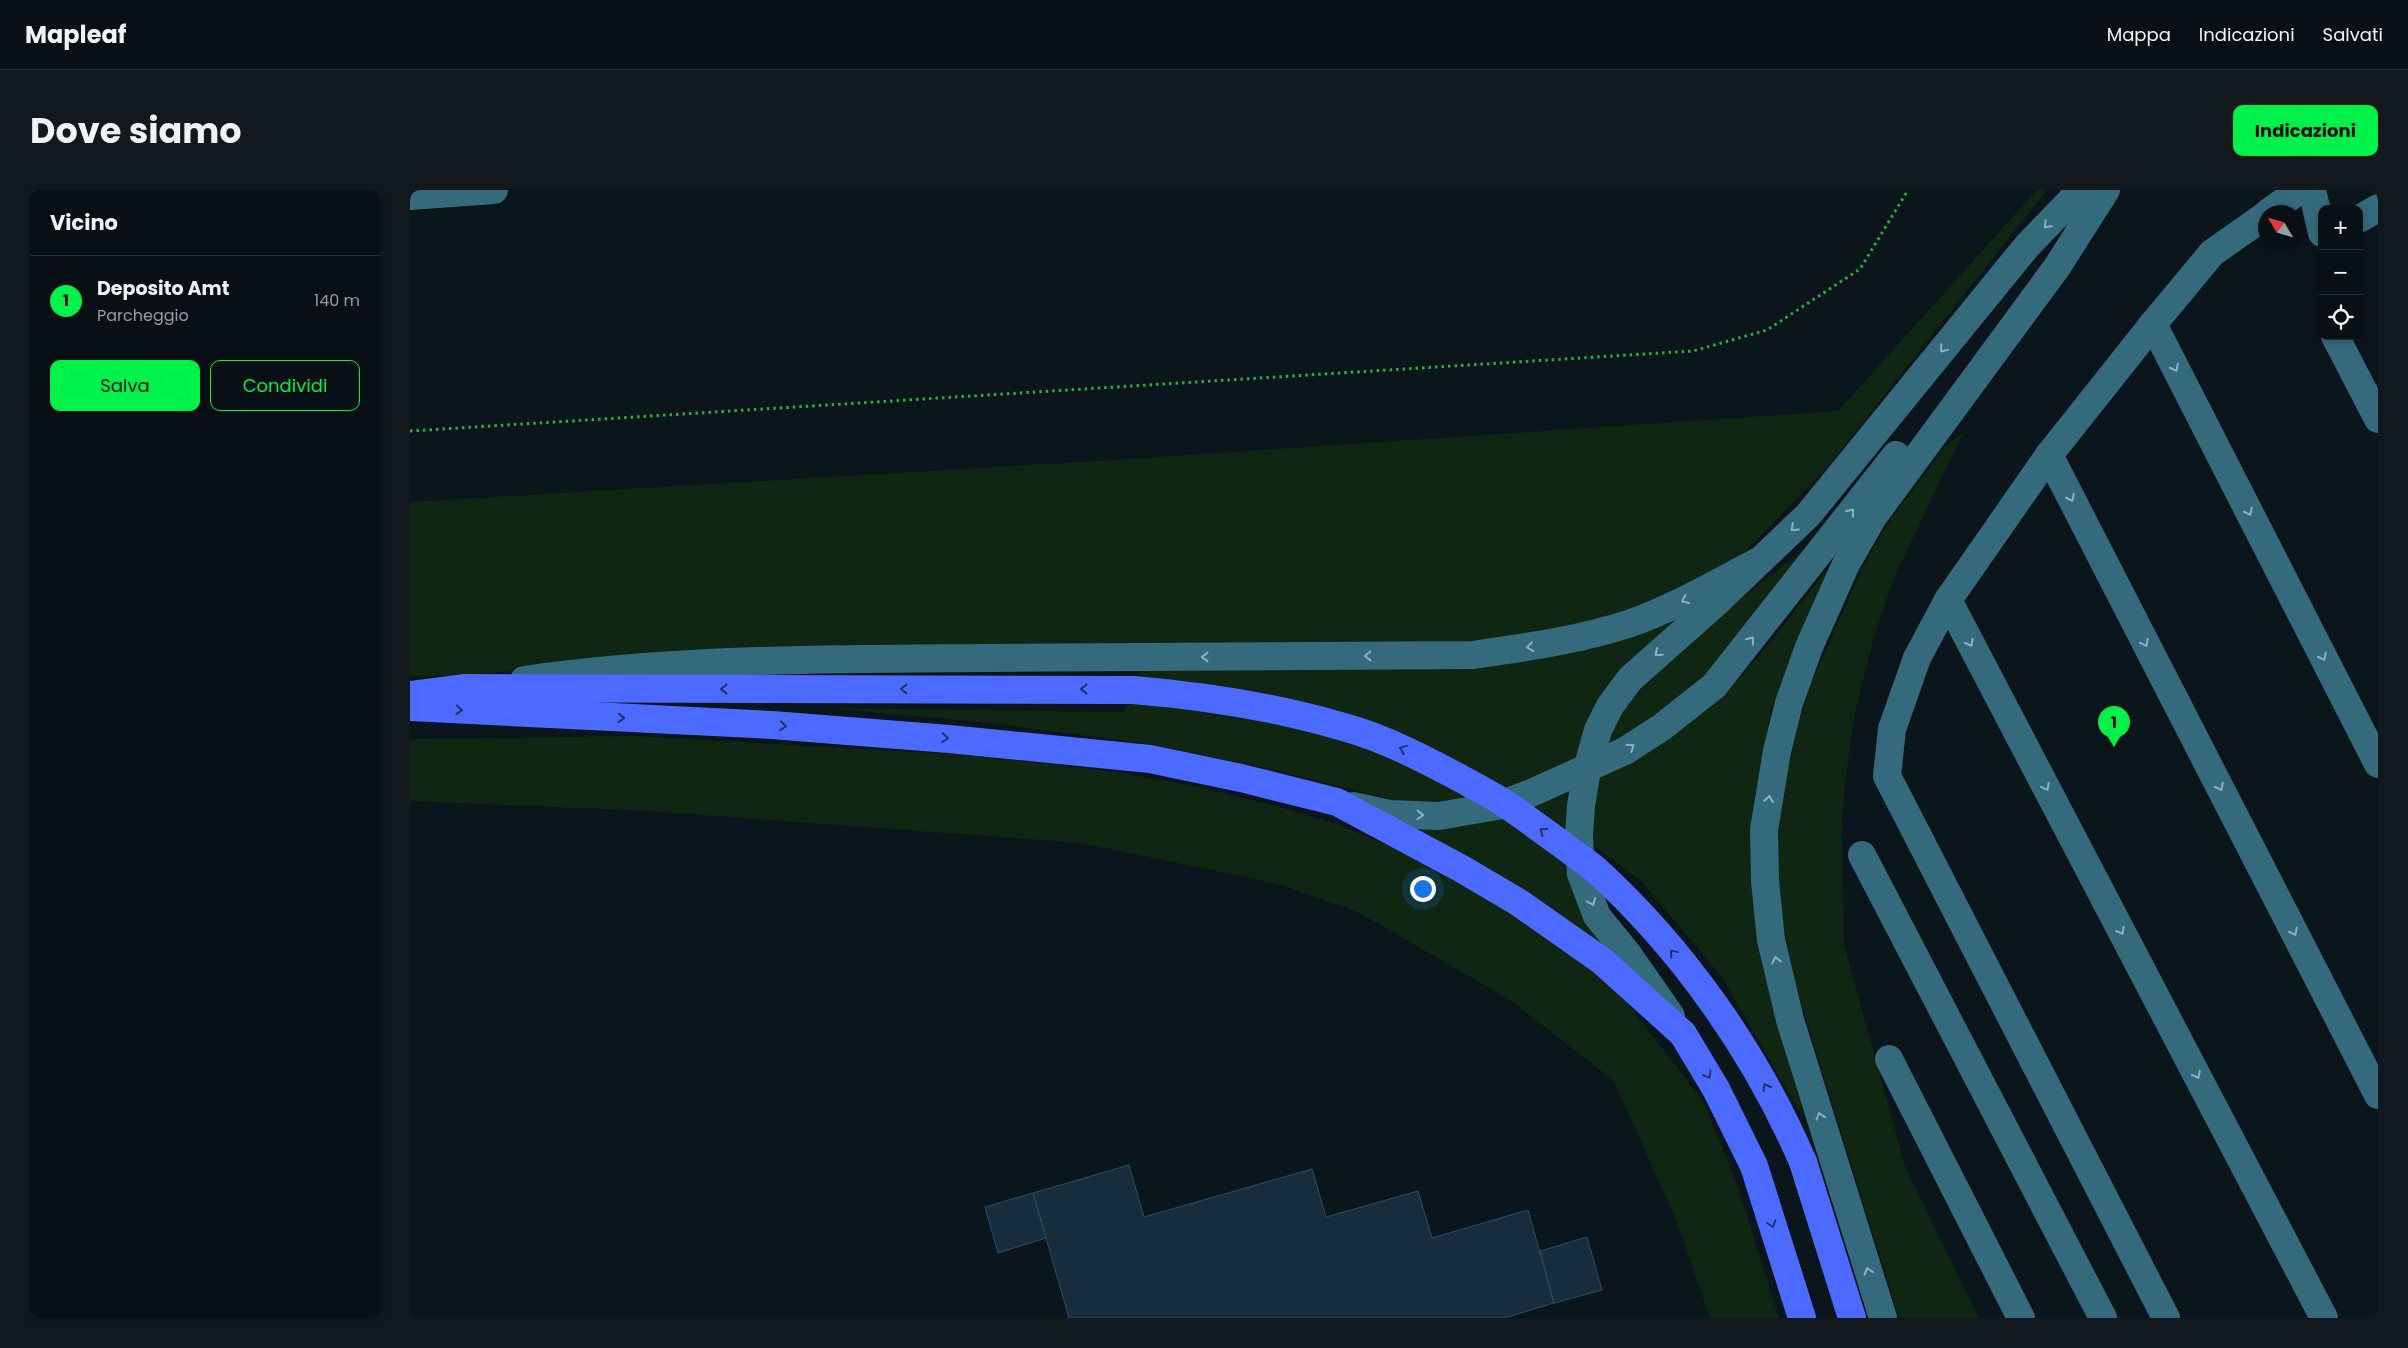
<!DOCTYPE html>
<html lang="it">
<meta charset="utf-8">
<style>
body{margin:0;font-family:Poppins,sans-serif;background:#11191e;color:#f1f3f6}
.controls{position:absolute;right:15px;top:15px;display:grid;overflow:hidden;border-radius:10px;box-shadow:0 2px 8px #0003}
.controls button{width:45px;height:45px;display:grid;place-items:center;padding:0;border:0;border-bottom:1px solid #293034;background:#081015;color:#f1f3f6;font:25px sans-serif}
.compass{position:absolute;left:1848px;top:15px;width:45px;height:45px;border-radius:50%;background:#081015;box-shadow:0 2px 8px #0003;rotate:308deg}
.you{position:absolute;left:1012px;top:698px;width:18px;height:18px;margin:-12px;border:4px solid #fff;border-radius:50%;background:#1a73e8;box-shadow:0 0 0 8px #1a73e833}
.badge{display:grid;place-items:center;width:32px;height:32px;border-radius:50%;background:#00f14a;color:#111;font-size:16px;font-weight:700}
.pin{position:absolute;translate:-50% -41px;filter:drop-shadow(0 1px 2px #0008)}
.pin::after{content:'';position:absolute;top:26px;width:18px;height:15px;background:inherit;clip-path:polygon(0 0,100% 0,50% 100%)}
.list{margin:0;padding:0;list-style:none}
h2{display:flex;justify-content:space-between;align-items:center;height:65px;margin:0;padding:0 20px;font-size:21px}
h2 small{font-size:16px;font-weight:400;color:#989da0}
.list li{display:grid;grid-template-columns:32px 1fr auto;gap:15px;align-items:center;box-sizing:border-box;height:90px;padding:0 20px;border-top:1px solid #293034}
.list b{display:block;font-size:19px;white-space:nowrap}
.list p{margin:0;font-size:16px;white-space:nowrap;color:#989da0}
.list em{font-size:16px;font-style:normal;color:#989da0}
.actions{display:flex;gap:10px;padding:15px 20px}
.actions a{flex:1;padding:11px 0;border:1px solid #00f14a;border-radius:10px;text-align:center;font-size:18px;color:#00f14a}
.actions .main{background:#00f14a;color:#111}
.icon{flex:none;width:28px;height:28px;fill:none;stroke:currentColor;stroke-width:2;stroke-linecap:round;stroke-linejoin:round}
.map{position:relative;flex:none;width:1968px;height:1128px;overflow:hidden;border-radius:10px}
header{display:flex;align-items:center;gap:30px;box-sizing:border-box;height:70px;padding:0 25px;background:#081015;border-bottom:1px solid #293034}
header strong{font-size:24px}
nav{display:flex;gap:28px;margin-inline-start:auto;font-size:18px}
.intro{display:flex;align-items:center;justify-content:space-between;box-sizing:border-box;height:120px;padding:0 30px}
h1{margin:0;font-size:35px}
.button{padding:12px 22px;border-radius:10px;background:#00f14a;color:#111;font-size:18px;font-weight:700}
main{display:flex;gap:30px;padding:0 30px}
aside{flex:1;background:#081015;border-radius:10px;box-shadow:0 2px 8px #0003}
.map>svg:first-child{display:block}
</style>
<header>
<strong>Mapleaf</strong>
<nav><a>Mappa</a><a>Indicazioni</a><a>Salvati</a></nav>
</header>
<div class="intro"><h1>Dove siamo</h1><a class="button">Indicazioni</a></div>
<main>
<aside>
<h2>Vicino<small></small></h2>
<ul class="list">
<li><span class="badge">1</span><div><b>Deposito Amt</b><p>Parcheggio</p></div><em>140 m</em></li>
</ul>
<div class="actions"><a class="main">Salva</a><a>Condividi</a></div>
</aside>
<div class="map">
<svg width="1968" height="1128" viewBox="0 0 1968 1128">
<rect width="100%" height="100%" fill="#0b151c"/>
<!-- green -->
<g fill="#0e2612">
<polygon points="1627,0 1637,0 1420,274 1328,369 1268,404 1197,431 1071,454 171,473 55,486 0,486 0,312 720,269 1428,221"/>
<polygon points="1553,243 1484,388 1465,444 1445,522 1435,592 1432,633 1434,755 1495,976 1569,1128 1489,1128 1382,784 1370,715 1366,655 1378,566 1401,494 1452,378 1475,337 1537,254"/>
<polygon points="1403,352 1302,486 1264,516 1192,560 1207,525 1243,479"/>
<polygon points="1423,372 1360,521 1354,564 1355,775 1394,929 1311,786 1232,692 1176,650 1187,586 1307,511 1350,465"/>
<polygon points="1269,431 1168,573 1053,615 1004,615 868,581 740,554 580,533 416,518 715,522 730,480 1171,459"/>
<polygon points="227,546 556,565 700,581 785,596 866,616 930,635 1019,673 1101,719 1189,783 1226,824 1293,911 1326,991 1369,1128 1300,1128 1266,1030 1204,891 1100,810 948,722 868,694 672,653 238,621 0,611 0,549"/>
<polygon points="1163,594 1162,692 1169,720 1196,762 997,638"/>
</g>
<!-- building -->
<g fill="#172d3d" stroke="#284f69">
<polygon points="719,975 734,1027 902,979 916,1027 1008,1001 1022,1048 1118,1020 1144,1113 1094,1128 659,1128 623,1003"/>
<polygon points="623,1003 636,1048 588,1063 575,1017"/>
<polygon points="1177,1047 1192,1100 1144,1113 1130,1061"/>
</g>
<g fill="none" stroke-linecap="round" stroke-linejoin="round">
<!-- path -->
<polyline stroke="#2bae3e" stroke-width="3" stroke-dasharray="2.5 4" stroke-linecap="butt" points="0,241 1283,161 1357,140 1450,79 1498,0"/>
<!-- minor -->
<g stroke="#356a7c" stroke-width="28">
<polyline points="1902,0 1912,43"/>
<polyline points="0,6 84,0"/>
<polyline points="1859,22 1890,0"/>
<polyline points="1949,29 1968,18"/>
<polyline points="1743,134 1968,574"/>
<polyline points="1925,146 1968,229"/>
<polyline points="1639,265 1968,905"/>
<polyline points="1538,410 1914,1128"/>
<path d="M114 490C267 468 422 469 576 468 739 467 901 466 1063 465 1117 457 1170 450 1221 433 1266 417 1307 393 1349 371"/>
<polyline points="943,616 980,624 1029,626 1087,616 1121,603 1215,561 1252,537 1304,496 1486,265"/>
<polyline points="1452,665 1693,1128"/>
<polyline points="1261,826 1217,763 1187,726 1171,684 1169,645 1171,616 1177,579 1188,540 1200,516 1220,489 1308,411 1398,325 1617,56 1671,0"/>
<polyline points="1479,869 1611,1128"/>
<polyline points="1473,1128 1380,830 1361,750 1355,691 1354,640 1367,561 1379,513 1399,457 1436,374 1463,327 1647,77 1696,0"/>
<polyline points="1756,1128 1477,586 1482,539 1507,468 1538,410 1639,265 1743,134 1802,63 1856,25"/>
</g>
<!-- major -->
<g stroke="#4d6aff" stroke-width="28">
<polyline points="0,505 56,498 723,500"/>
<polyline points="0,517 362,535 539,549 740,569 831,588 927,612 1052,679 1108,712 1192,771 1273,844 1306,899 1344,976 1392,1128"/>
<polyline points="1393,972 1442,1128"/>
</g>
<!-- major-bridge -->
<path stroke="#4d6aff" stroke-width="28" d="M723 500C796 506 867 517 937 538 976 549 1012 568 1048 587 1064 596 1082 605 1097 615 1115 627 1133 641 1150 653 1161 662 1174 670 1185 679 1273 759 1346 863 1393 972"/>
</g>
<!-- one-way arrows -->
<defs><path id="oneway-chevron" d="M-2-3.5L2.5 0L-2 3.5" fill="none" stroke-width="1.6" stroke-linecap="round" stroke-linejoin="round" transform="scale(1.25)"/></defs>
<g stroke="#85b2c4">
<use href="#oneway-chevron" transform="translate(1637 35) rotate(134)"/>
<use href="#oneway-chevron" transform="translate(1533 159) rotate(129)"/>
<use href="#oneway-chevron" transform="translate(1765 178) rotate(63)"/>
<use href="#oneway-chevron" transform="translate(1661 308) rotate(63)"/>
<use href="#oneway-chevron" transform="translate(1441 322) rotate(-52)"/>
<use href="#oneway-chevron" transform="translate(1839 322) rotate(63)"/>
<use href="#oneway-chevron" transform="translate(1384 338) rotate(137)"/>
<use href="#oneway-chevron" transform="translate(1275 410) rotate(155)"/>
<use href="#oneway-chevron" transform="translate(1341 450) rotate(-52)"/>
<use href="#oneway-chevron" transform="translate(1560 453) rotate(62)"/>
<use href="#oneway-chevron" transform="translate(1735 453) rotate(63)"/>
<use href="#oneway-chevron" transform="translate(1120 457) rotate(172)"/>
<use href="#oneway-chevron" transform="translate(1248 463) rotate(139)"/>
<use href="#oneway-chevron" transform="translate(958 466) rotate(179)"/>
<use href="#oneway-chevron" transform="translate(795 467) rotate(180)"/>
<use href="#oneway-chevron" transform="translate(1913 467) rotate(63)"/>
<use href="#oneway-chevron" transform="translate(1221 557) rotate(-33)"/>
<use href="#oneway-chevron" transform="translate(1636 597) rotate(62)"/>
<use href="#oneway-chevron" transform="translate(1810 597) rotate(63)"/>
<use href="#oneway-chevron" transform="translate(1359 609) rotate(-81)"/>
<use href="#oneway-chevron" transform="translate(1010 625) rotate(2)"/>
<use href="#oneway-chevron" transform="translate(1182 712) rotate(68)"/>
<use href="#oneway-chevron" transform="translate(1711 741) rotate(62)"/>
<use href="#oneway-chevron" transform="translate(1884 742) rotate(63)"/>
<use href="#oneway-chevron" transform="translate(1366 770) rotate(-103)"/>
<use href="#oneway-chevron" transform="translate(1787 885) rotate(62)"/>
<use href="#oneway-chevron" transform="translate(1410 926) rotate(-107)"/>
<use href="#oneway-chevron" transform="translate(1458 1081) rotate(-107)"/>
</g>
<g stroke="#22336b">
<use href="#oneway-chevron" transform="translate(314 499) rotate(-180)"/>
<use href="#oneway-chevron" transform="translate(494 499) rotate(-180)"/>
<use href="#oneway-chevron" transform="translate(674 499) rotate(-180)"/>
<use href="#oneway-chevron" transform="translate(49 520) rotate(3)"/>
<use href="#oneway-chevron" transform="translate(211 528) rotate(2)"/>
<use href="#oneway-chevron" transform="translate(373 536) rotate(5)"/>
<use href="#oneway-chevron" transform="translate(535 548) rotate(5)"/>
<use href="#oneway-chevron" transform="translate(993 559) rotate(-159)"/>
<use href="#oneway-chevron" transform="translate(1133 641) rotate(-144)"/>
<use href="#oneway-chevron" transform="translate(1263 763) rotate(-130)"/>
<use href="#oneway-chevron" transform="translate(1298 885) rotate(59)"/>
<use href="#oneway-chevron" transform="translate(1356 897) rotate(-120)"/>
<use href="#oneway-chevron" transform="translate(1362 1034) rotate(72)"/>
</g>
</svg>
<div class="controls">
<button>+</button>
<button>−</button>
<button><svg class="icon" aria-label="locate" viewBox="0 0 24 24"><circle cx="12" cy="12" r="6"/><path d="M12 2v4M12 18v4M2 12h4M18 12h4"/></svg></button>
</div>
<svg class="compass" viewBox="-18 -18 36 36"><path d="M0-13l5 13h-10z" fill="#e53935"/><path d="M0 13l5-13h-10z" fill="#989da0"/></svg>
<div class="you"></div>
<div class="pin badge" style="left:1704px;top:557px">1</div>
</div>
</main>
